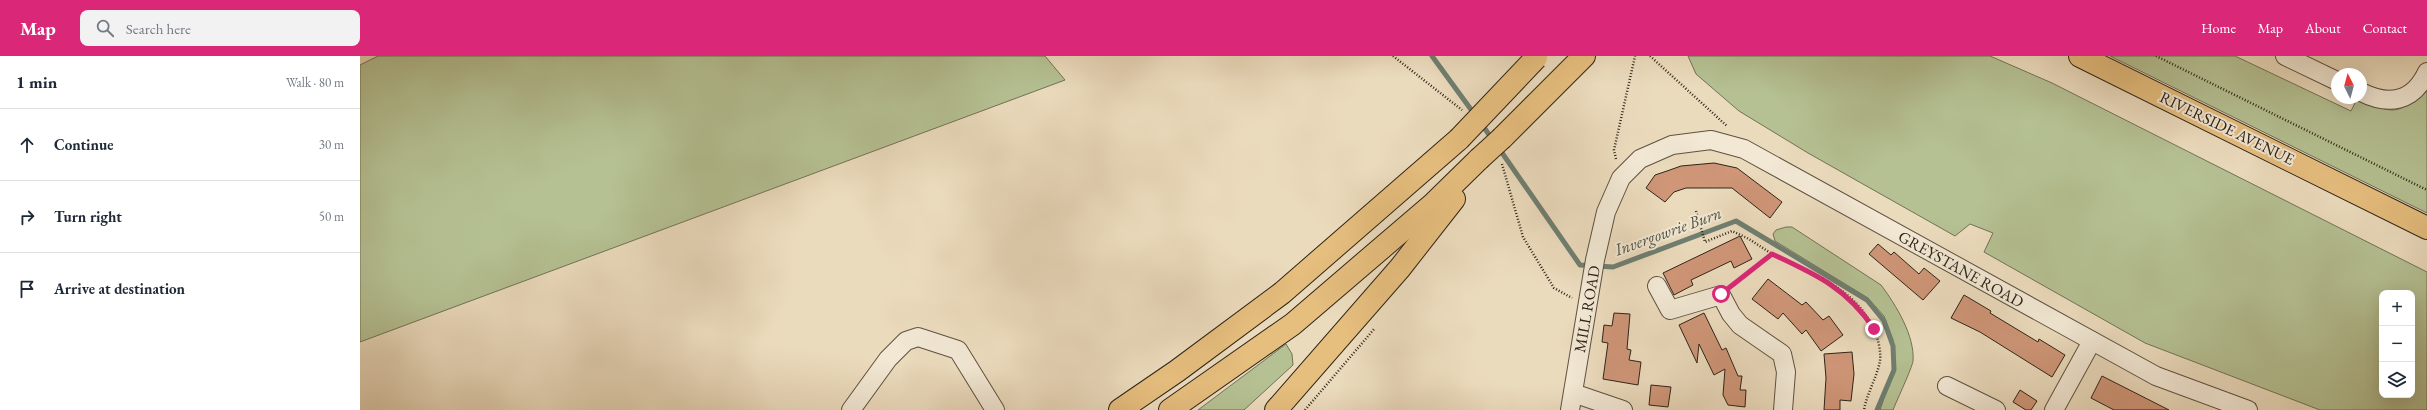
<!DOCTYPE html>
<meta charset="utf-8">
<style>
body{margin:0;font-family:"EB Garamond",serif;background:#f2f2f3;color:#1f2937}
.controls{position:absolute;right:12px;bottom:12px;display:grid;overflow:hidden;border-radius:8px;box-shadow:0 4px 16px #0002}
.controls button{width:36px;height:36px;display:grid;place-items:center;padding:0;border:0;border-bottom:1px solid #e0e1e3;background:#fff;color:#1f2937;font:20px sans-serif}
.compass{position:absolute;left:1971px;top:12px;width:36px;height:36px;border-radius:50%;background:#fff;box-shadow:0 4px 16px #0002;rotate:354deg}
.stop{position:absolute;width:12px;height:12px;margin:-9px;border:3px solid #db2777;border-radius:50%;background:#fff}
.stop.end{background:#db2777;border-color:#fff;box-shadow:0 1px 4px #0008}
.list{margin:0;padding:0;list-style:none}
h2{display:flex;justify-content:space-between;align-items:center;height:52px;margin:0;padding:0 16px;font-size:17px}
h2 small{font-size:13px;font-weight:400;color:#747a83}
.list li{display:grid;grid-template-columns:26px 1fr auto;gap:12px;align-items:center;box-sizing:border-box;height:72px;padding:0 16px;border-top:1px solid #e0e1e3}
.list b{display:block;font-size:15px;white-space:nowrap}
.list em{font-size:13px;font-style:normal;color:#747a83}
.icon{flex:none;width:22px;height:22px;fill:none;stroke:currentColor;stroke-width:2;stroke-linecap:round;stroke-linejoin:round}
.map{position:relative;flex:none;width:2067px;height:354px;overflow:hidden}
header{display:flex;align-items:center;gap:24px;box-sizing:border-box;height:56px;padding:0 20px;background:#db2777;color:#fff}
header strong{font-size:19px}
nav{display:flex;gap:22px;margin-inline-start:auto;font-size:14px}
.search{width:280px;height:36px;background:#f2f2f3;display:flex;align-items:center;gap:10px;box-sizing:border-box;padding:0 14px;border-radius:8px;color:#747a83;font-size:15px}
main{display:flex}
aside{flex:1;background:#fff}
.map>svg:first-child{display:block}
</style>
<header>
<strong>Map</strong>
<div class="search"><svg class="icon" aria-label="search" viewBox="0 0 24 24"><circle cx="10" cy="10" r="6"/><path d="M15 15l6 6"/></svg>Search here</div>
<nav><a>Home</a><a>Map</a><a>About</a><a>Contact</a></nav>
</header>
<main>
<aside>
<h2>1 min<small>Walk · 80 m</small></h2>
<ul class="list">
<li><svg class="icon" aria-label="ahead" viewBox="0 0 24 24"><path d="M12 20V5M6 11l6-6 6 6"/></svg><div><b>Continue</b></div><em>30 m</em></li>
<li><svg class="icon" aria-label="right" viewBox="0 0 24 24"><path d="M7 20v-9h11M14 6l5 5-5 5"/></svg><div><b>Turn right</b></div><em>50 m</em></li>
<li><svg class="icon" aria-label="arrive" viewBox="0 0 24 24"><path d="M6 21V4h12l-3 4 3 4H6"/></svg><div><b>Arrive at destination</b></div></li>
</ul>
</aside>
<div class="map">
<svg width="2067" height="354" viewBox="0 0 2067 354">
<rect width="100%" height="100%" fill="#ebdbbd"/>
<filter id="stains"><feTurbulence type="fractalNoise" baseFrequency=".005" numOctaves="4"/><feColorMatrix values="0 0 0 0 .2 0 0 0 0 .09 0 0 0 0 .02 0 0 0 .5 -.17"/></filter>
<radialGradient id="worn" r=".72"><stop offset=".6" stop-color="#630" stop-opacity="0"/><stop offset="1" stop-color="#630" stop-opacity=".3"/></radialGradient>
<!-- green -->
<g fill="#b5c193" stroke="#727256" fill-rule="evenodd">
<polygon points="18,0 685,0 705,24 0,286 0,9"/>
<path d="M1328 0H1630L1692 27 2067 216V354H1960L1785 287 1624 196 1633 177 1610 168 1595 180 1448 97 1379 55 1336 18ZM2022 237H2052V339H2022Z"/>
<path d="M1750 0H1875L1991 55 1997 43C2035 58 2038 61 2067 30V157Z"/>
<path d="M1426 171H1432L1521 229C1536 249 1555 280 1553 305 1552 312 1537 344 1533 354H1520L1535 309 1533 284 1524 260 1508 242 1415 185 1413 178 1416 174Z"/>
<polygon points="926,288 932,298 933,309 884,354 838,354"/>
</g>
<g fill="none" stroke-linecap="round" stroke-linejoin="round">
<!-- stream -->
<g stroke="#6f7f71" stroke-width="5">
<polyline points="1072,0 1115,59"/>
<polyline points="1121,67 1132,83"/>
<polyline points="1138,91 1220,209 1253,211 1376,165 1507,244 1524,265 1533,290 1534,314 1517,354"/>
</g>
</g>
<!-- building -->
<g fill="#cf9678" stroke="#2f2418">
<polygon points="1354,107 1377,112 1422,146 1410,162 1372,132 1326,132 1314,136 1305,146 1286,132 1295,119 1307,115 1321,110"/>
<polygon points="1380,180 1392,203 1374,212 1371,205 1331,224 1333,229 1314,239 1303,217"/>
<polygon points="1518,188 1531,199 1534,196 1559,218 1564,212 1580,225 1563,244 1509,198"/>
<polygon points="1408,223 1442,249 1446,246 1463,264 1469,260 1483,279 1461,295 1446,274 1442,278 1423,257 1418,263 1392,243"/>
<polygon points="1604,239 1631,255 1630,257 1678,286 1679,283 1705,299 1692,321 1620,276 1591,262"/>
<polygon points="1254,257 1270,258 1267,293 1271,294 1269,304 1281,306 1278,329 1243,323 1248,287 1242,286 1244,269 1252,270"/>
<polygon points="1344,257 1362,294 1366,292 1378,320 1382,320 1380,334 1386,334 1385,351 1368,349 1363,339 1365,313 1354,319 1339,288 1337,307 1319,269"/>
<polygon points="1492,296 1494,318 1491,345 1480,344 1480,354 1464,354 1466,322 1464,298"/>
<polygon points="1742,320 1809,354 1754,354 1731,342"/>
<polygon points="1291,329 1311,331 1308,351 1289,349"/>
<polygon points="1660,334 1677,345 1671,354 1666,354 1653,346"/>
</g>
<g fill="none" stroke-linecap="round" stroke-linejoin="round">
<!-- minor casing -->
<g stroke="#5e5241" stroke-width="20">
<g id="minor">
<polyline points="1925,0 1977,25"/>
<path d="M2001 36C2029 50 2053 46 2067 16"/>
<polyline points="1297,230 1310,254 1361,239 1371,258 1380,269 1422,298 1426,316 1423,354"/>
<polyline points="1587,330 1636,354"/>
<polyline points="1213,337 1263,354"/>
<polyline points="491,354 528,303 546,285 558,281 598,294 635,354"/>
<polyline points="1210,354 1235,204 1246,156 1261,122 1280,103 1312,89 1351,84 1384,93 1796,320 1888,354"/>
<polyline points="1694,354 1732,285"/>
</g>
</g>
<!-- major casing -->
<g stroke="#2f2418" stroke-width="24">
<polyline id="major" points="1720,0 2067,172"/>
</g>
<!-- highway casing -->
<g stroke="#2f2418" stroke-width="24">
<g id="highway">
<polyline points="1142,82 1224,0"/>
<polyline points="760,354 817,315 922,237 1099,83"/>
<polyline points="810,354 933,268 1073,148 1119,103"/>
<polyline points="916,354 1040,212 1094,143"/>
</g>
</g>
<!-- path -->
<g stroke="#2f2418" stroke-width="2.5" stroke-dasharray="1 2" stroke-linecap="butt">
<polyline points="1033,0 1102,54"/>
<polyline points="1290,0 1367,70"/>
<polyline points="1796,0 2067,134"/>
<polyline points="1256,103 1254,94 1275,0"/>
<polyline points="1142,108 1163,181 1194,232 1212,242"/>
<polyline points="1336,155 1345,186 1372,175 1389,183 1412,198"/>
<path d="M1374 229 1412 198C1451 216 1502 235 1517 281 1519 288 1521 297 1520 305 1517 321 1507 337 1504 354"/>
<polyline points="945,354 1015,272"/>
</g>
<!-- minor -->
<use href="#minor" stroke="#f2e8d4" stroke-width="18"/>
<!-- major -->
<use href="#major" stroke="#e6be7e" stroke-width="22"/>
<!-- highway -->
<use href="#highway" stroke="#e6be7e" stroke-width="22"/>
<!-- highway-bridge casing -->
<g stroke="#2f2418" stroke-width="24" stroke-linecap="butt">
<g id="highway-bridge">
<polyline points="1099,83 1176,2"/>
<polyline points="1119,103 1142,82"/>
</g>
</g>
<!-- highway-bridge -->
<use href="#highway-bridge" stroke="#e6be7e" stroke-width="22"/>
</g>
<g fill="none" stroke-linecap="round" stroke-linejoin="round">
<!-- route -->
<path stroke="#db2777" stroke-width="5" d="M1361 238 1412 198C1455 218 1487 232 1514 273"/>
</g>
<g text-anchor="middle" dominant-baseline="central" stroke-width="4" stroke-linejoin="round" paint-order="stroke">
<!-- street labels -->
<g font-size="16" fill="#2f2418" stroke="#f2e8d4">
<text transform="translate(1867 72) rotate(26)">RIVERSIDE AVENUE</text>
<text transform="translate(1601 213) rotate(29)">GREYSTANE ROAD</text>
<text transform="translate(1227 253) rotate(-80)">MILL ROAD</text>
</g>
<!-- water labels -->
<g font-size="17" font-style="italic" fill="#4f5244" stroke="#f2e8d4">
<text transform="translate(1308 175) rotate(-20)">Invergowrie Burn</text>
</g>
</g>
<rect width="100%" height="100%" filter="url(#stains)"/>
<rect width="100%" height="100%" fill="url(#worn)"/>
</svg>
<div class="controls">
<button>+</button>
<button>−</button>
<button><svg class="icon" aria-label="layers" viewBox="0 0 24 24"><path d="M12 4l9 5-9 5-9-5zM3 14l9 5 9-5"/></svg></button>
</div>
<svg class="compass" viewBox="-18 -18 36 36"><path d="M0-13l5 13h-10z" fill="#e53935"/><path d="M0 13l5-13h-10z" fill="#747a83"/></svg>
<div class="stop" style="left:1361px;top:238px"></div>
<div class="stop end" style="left:1514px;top:273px"></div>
</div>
</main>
